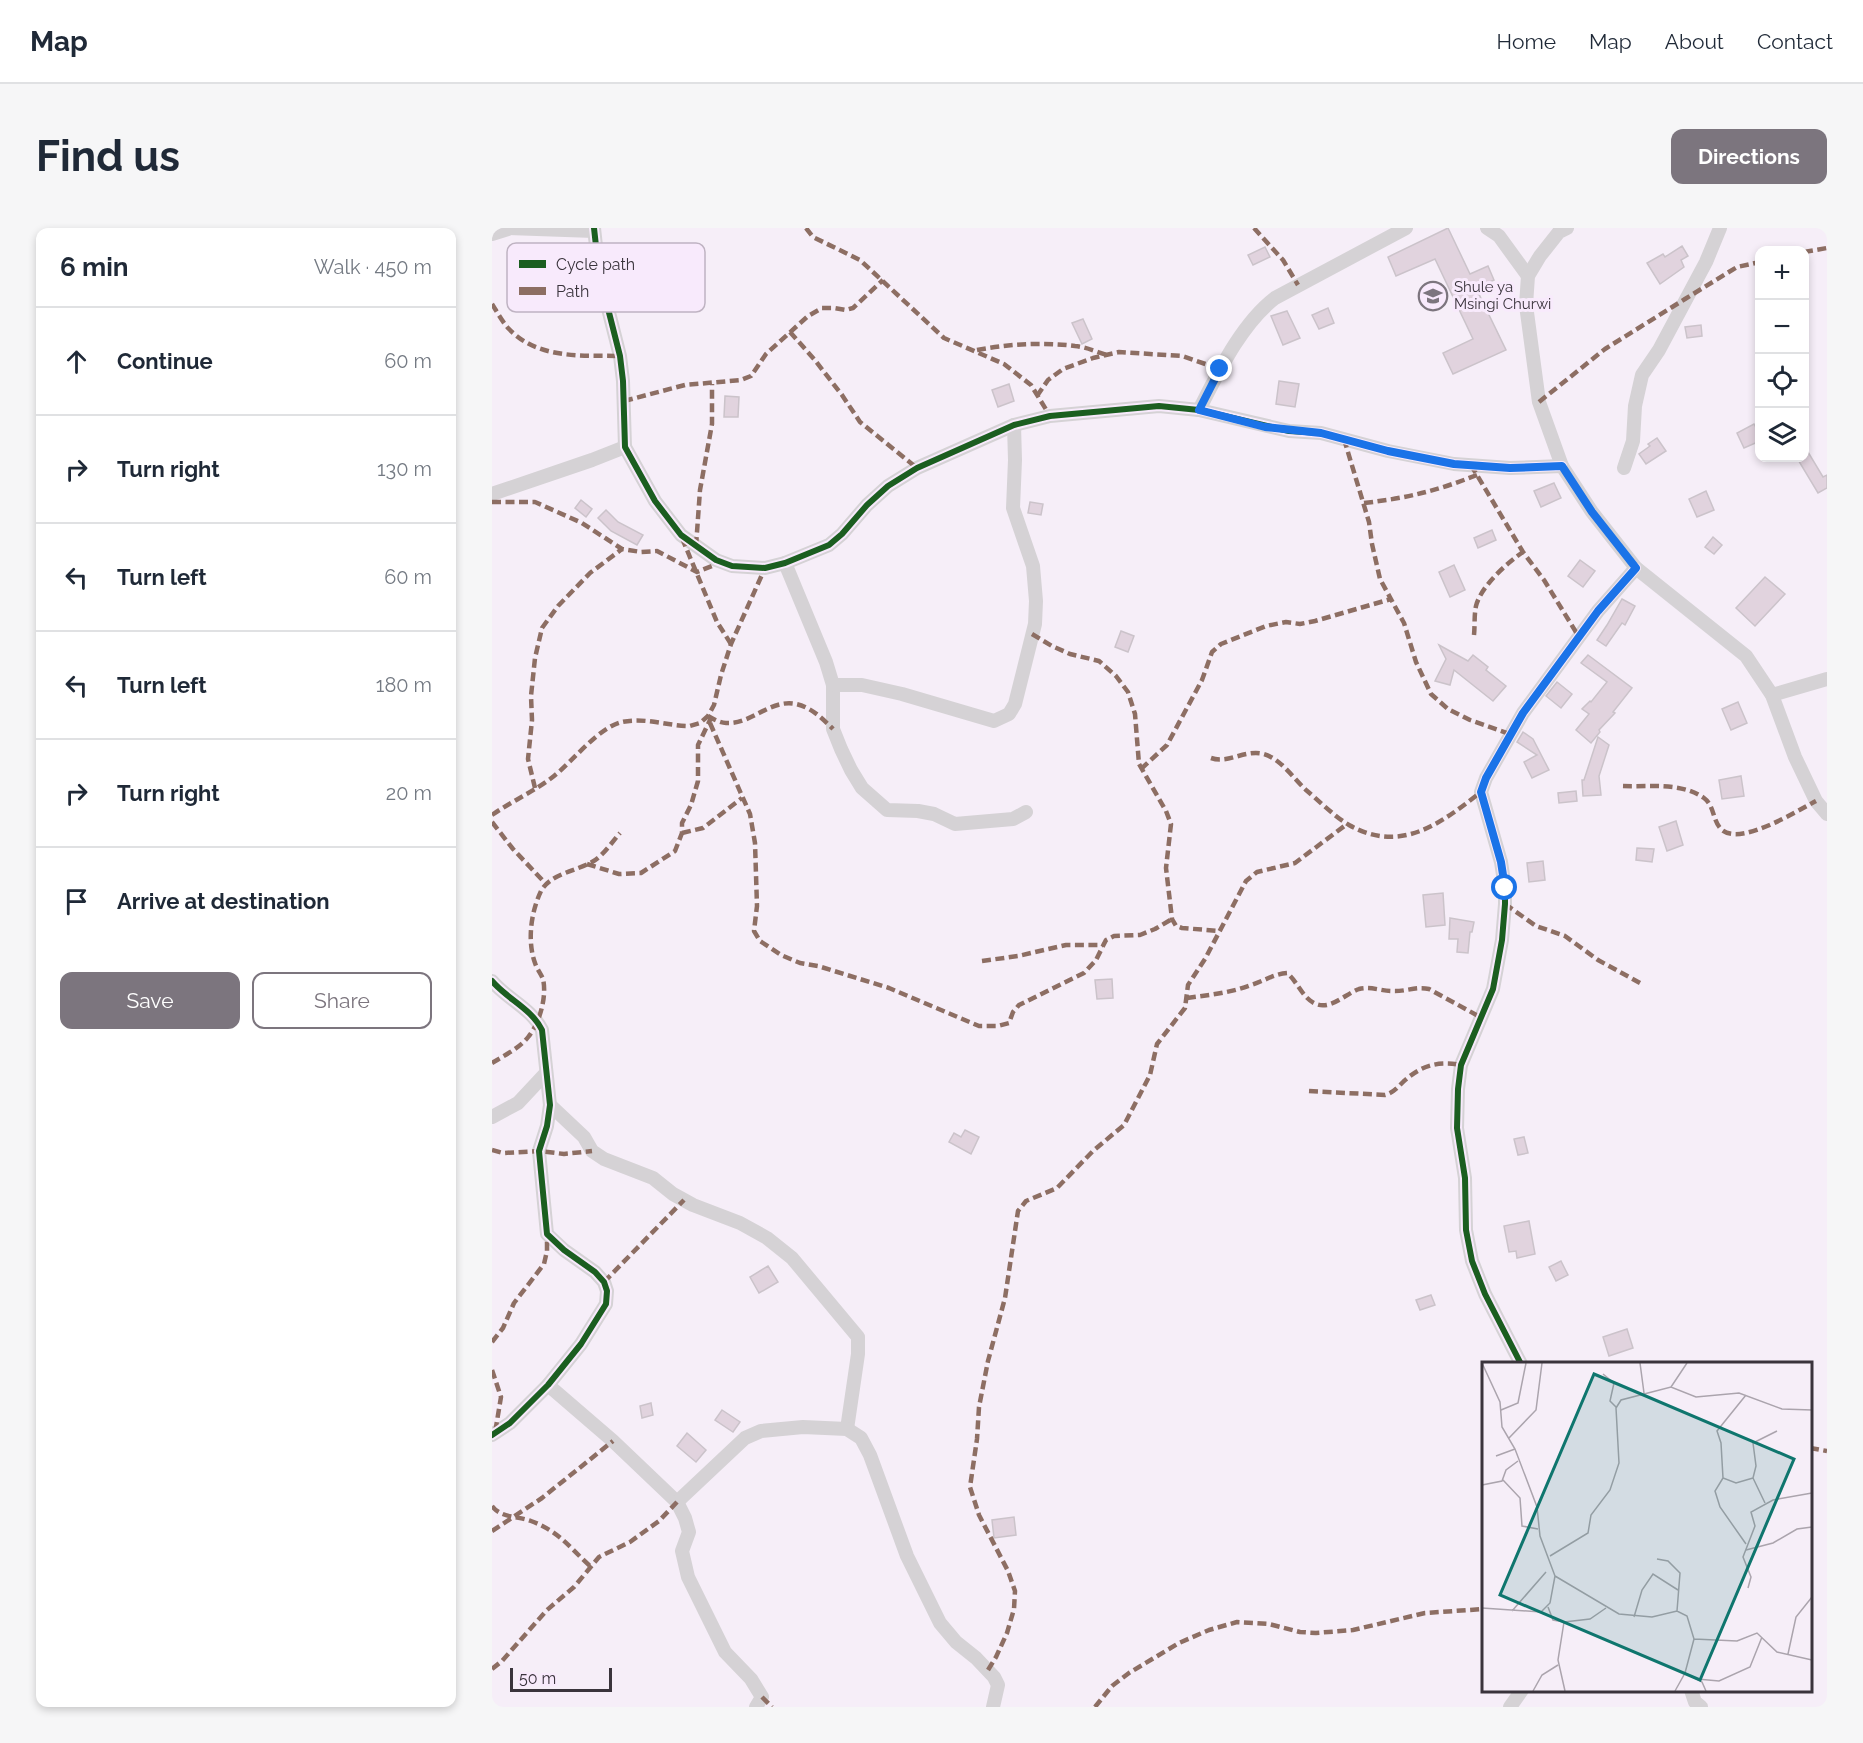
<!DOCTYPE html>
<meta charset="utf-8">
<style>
body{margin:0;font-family:Raleway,sans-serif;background:#f6f6f7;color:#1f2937}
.controls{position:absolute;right:18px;top:18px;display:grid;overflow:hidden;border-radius:12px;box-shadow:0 3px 9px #0003}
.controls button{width:54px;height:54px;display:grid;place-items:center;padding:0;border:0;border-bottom:2px solid #e0e1e3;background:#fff;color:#1f2937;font:30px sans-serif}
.scale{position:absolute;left:18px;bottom:15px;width:102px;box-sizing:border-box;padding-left:6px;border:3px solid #3a343c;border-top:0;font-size:16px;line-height:21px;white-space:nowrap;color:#3a343c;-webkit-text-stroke:4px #f8eafc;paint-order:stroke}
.stop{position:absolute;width:18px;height:18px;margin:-14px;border:4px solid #1a73e8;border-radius:50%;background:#fff}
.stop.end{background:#1a73e8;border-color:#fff;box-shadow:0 2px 6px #0008}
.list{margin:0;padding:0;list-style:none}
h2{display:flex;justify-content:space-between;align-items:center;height:78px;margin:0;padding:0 24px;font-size:26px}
h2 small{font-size:20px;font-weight:400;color:#747a83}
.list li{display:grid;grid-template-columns:39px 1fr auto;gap:18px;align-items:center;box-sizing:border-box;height:108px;padding:0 24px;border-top:2px solid #e0e1e3}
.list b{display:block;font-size:22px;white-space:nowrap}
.list em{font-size:20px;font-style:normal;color:#747a83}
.actions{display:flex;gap:12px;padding:18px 24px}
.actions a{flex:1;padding:14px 0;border:2px solid #7c757e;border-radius:12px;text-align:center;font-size:21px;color:#7c757e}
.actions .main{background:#7c757e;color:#fff}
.icon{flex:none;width:33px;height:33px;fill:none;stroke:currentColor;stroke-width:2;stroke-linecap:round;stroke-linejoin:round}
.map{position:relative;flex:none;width:1335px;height:1479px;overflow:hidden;border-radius:12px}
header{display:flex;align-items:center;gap:36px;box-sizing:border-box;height:84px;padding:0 30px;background:#fff;border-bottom:2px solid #e0e1e3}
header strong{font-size:28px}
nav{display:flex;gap:33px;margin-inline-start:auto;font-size:21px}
.intro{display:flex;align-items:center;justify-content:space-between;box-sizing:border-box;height:144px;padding:0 36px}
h1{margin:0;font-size:42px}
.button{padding:15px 27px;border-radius:12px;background:#7c757e;color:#fff;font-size:21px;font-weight:700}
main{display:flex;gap:36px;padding:0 36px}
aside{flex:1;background:#fff;border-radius:12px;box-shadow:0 3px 9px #0003}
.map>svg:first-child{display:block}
</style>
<header>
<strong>Map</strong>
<nav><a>Home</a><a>Map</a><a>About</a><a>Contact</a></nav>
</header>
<div class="intro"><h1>Find us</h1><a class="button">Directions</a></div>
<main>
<aside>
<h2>6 min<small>Walk · 450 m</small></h2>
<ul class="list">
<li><svg class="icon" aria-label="ahead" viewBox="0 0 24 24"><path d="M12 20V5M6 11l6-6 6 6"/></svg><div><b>Continue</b></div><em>60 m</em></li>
<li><svg class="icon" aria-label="right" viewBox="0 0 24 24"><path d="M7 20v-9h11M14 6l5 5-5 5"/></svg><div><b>Turn right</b></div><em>130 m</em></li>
<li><svg class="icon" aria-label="left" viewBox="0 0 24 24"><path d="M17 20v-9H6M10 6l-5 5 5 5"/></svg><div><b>Turn left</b></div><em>60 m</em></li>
<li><svg class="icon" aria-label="left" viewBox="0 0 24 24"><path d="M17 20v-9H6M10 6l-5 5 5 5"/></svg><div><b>Turn left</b></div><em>180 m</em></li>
<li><svg class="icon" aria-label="right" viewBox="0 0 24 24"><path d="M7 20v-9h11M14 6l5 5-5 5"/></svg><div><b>Turn right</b></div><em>20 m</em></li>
<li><svg class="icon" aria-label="arrive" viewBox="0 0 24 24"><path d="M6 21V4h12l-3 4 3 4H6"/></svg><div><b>Arrive at destination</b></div></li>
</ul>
<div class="actions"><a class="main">Save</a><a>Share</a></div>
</aside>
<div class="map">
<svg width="1335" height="1479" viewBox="0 0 1335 1479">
<rect width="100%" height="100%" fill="#f6eef8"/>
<!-- building -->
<g fill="#e1d3de" stroke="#cbc3ca" stroke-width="1.5">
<polygon points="956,0 978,46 996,38 1002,52 984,60 1014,122 961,146 951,125 981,111 943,31 904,48 896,29"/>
<polygon points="1190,18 1196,28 1189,32 1192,39 1168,56 1155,35 1171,26 1173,29"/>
<polygon points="773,19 778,29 761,37 756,27"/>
<polygon points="836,80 842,95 827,101 820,87"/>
<polygon points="795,83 808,110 791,117 779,88"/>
<polygon points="591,91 600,111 590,116 580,95"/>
<polygon points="1209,97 1210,108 1195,110 1193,99"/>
<polygon points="787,153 807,156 803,179 784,176"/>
<polygon points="517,156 522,173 506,179 500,162"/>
<polygon points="233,168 247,169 246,189 232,189"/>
<polygon points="1262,196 1268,207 1268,213 1252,220 1245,205"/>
<polygon points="1165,210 1174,223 1154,236 1147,226 1158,218 1156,216"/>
<polygon points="1316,224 1331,249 1335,247 1335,260 1326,265 1305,230 1312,230 1312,225"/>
<polygon points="1062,255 1069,270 1049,279 1042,263"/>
<polygon points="1214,263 1222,282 1205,289 1197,271"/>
<polygon points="89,272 100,281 94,289 83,280"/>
<polygon points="538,274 551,276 549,287 536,285"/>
<polygon points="114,282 126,294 151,307 145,317 119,303 106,290"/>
<polygon points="1000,302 1004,312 986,320 982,310"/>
<polygon points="1221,309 1230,317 1222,326 1213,319"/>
<polygon points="1088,332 1103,343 1091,359 1076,348"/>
<polygon points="962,337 973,362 958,369 947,344"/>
<polygon points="1273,349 1293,366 1263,398 1244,380"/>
<polygon points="1130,371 1143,378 1133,397 1130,395 1114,418 1105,412 1115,397"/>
<polygon points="629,403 642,408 636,424 623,419"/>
<polygon points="947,417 976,433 981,427 996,439 994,442 1014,458 1001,473 962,442 958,457 943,453 954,431"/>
<polygon points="1096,427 1140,460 1121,484 1123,485 1107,502 1108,504 1099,515 1084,502 1097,486 1090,481 1098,473 1099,474 1115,454 1089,435"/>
<polygon points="1065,454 1080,466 1069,480 1054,468"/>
<polygon points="1246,474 1255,495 1239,502 1230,481"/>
<polygon points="1031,504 1041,511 1057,542 1040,550 1032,534 1045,527 1025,514"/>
<polygon points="1106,509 1117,517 1107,548 1109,567 1091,568 1090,552 1092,552"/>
<polygon points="1249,548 1252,568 1230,571 1227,552"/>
<polygon points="1084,563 1085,573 1067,575 1066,565"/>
<polygon points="1184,593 1191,617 1175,623 1167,599"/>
<polygon points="1145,620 1162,621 1160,634 1144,632"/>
<polygon points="1051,633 1053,652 1037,654 1035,635"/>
<polygon points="951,665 953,697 934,699 931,667"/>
<polygon points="958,690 982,694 980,704 978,704 976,725 965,724 966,711 957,711"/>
<polygon points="620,751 621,770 605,771 603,752"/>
<polygon points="473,902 487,909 479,926 457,914 462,905 469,909"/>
<polygon points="1032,909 1036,925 1026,927 1022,911"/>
<polygon points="1037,993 1043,1026 1025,1030 1024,1023 1017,1024 1012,998"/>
<polygon points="1069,1033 1076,1047 1064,1053 1057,1039"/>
<polygon points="276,1038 286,1054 267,1065 258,1049"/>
<polygon points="939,1067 943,1077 928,1082 924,1072"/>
<polygon points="1135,1101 1141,1120 1117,1128 1111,1109"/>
<polygon points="159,1175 161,1187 150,1190 148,1178"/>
<polygon points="230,1182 248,1194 241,1204 223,1192"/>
<polygon points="195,1205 214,1222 204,1234 185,1218"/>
<polygon points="522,1289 524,1307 502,1310 500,1292"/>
</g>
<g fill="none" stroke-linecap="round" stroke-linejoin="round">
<!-- street -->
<g stroke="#d5d2d5" stroke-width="14">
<polyline points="14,0 102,3"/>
<polyline points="102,0 107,45 128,128 131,153 133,219 163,273 189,307 224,332 240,338 273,340 293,335 337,317 350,306 375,277 396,258 425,240 522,197 558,188 667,178 707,182 797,203 829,205 896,223 962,236 1018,240 1070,238"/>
<polyline points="995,0 1007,8 1036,48"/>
<polyline points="1075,0 1067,4 1048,28 1036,48 1034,77 1047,174 1070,238 1100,284 1144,340 1254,428 1280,467 1303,529 1324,573 1335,586"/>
<polyline points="0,6 16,1"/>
<path d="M707 182C726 145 749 96 783 70L914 0"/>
<polyline points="1132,240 1141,213 1143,178 1150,147 1167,122 1214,34 1228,0"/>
<polyline points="0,266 100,232 133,219"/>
<polyline points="293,335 334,434 341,457 341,501 349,521 359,542 370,560 395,582 426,583 442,586 463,596 521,591 534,584"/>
<polyline points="341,457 370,457 410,466 502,493 517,486 523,476 543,396 544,373 541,338 521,280 523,232 522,197"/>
<polyline points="1280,467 1335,451"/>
<path d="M0 753C15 771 39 780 50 802L58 877 55 898 47 923 55 1006 72 1022 103 1044 112 1054 115 1063 114 1076 89 1116 56 1157 18 1195 0 1207"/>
<polyline points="58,877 92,909 100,923 112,931 161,950 181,966 201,977 248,995 275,1010 300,1030 366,1109 366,1126 355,1201"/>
<polyline points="0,889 26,875 54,845"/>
<polyline points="1029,1136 993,1066 980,1033 974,1002 973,950 965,900 966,861 969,837 1001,761 1010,712 1013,676 1013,660 1009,634 989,564 994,550 1031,485 1106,383 1144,340"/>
<polyline points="56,1157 121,1213 185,1274 193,1290 197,1304 190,1323 196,1349 233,1424 259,1451 270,1469 264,1479"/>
<polyline points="185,1274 253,1210 269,1203 311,1199 355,1201 369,1210 378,1227 415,1328 448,1395 464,1414 484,1430 502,1449 506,1457 501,1479"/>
<polyline points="1199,1462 1203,1474 1209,1479"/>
<polyline points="1018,1479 1030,1462"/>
</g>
<!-- quiet -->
<g stroke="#8d6e63" stroke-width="4.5" stroke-dasharray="9 4.5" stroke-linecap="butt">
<polyline points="314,0 321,9 368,32 452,110 512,136 539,157 558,188"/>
<polyline points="762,0 791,32 806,57"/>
<polyline points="1312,24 1335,20"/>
<path d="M0 76C5 84 10 93 16 100 46 132 89 127 128 128"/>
<polyline points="298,104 322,131 350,167 368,194 425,240"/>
<path d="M485 122C517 116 550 114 583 118 594 119 605 124 615 127"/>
<polyline points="545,168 556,152 571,141 601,130 627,124 690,128 728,141"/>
<polyline points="132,173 193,157 249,152 259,148 274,126 316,88 330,80 342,80 354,82 361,80 391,52"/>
<polyline points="1047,174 1113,121 1193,71 1245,39 1268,34"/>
<polyline points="852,211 877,294 880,316 888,351 912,395 924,434 939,466 956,481 978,492 1018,506"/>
<polyline points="979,237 1031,324 1052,352 1087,409"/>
<polyline points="0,274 43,274 90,295 130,321 149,324 165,323 205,344 220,338 224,332"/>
<path d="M872 275C916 270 944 263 985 247"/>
<polyline points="190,310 225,394 239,416"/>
<polyline points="204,318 208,262 220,196 220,156"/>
<polyline points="540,406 560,418 578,426 607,433 624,448 636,464 643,486 647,536 674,583 679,596 674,640 680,691 684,698 690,700 728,703"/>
<path d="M982 407C983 398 982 387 984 378 989 358 1015 335 1031 324"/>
<path d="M216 488C221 491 228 495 234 495 263 497 283 463 315 480 325 485 333 493 341 501"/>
<polyline points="218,495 258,586 263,615 265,678 262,703 268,713 289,727 308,735 326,738 397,760 487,798 506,798 517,795 521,784 527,777 592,745 604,732 614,712 622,708 648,707 663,701 680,691"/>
<path d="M719 530C737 536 753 521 772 526 789 531 802 551 814 562 826 572 843 589 857 597 909 626 948 596 989 564"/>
<polyline points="649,541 675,517 710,452 720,424 729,416 774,398 794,394 808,396 823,393 899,371"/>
<path d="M1131 558C1158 559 1189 554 1212 570 1223 578 1220 593 1230 602 1249 618 1305 583 1324 573"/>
<polyline points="43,560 36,531 40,492 39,468 43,430 50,400 66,378 98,345 130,321"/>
<path d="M0 587C20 573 43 563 62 548 81 533 107 499 130 494 153 489 175 498 198 498L208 495 216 488 222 477 229 447 239 416 273 340"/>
<polyline points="0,594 21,621 54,656"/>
<polyline points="190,605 211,600 250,570"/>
<polyline points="95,636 127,646 149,645 183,623 190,605 190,595 199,577 206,553 206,517 219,490"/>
<polyline points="1013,676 1044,698 1073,708 1106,732 1148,755"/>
<polyline points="490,733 526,728 574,717 611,717"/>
<path d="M695 770C716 767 738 765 759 757 772 753 782 746 795 745 806 754 810 770 824 776 839 782 853 766 867 761 878 758 889 763 900 763 913 764 924 758 937 761L990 790"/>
<path d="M0 835C13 827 28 820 37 808 48 794 55 768 51 751 49 746 45 741 43 735 35 713 39 684 49 663 58 646 84 643 100 634 111 628 120 614 128 605"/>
<path d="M817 863 893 867C901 865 906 859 912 853 930 837 946 833 969 837"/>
<polyline points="0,922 11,925 47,923 72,926 100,923"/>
<polyline points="112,1054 192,972"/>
<polyline points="0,1114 11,1100 22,1075 52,1036 55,1023 55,1006"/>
<polyline points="0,1142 9,1169 3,1205"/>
<polyline points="1318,1220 1335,1223"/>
<path d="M0 1278C9 1290 25 1288 39 1293 68 1304 76 1318 98 1338"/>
<polyline points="0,1303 50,1270 121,1213"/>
<polyline points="0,1441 10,1433 55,1382 82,1359 107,1329 138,1314 167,1293 185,1274"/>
<polyline points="496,1442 504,1429 515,1405 522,1381 523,1363 516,1343 487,1287 478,1259 485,1211 487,1179 496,1133 513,1070 526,983 534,973 565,960 601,923 632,897 658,847 665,816 693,780 696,757 713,731 754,653 765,644 803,635 855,596"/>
<polyline points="270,1469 280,1479"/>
<polyline points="603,1479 620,1458 637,1445 687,1415 717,1402 745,1394 777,1396 808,1404 824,1405 861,1402 933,1385 992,1381"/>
</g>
<!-- cycleway casing -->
<g stroke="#f8eafc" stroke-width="10">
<g id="cycleway">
<polyline points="102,0 107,45 128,128 131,153 133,219 163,273 189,307 224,332 240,338 273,340 293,335 337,317 350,306 375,277 396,258 425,240 522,197 558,188 667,178 707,182 797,203 829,205 896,223 962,236 1018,240 1070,238"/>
<path d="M0 753C15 771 39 780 50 802L58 877 55 898 47 923 55 1006 72 1022 103 1044 112 1054 115 1063 114 1076 89 1116 56 1157 18 1195 0 1207"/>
<polyline points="1029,1136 993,1066 980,1033 974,1002 973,950 965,900 966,861 969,837 1001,761 1010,712 1013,676 1013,660 1009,634 989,564 994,550 1031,485 1106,383 1144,340"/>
</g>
</g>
<!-- cycleway -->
<use href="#cycleway" stroke="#1b5e20" stroke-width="6"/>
</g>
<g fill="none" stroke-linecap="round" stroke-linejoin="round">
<!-- route -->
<polyline stroke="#1a73e8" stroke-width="8" points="728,141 707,182 773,199 829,205 896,223 962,236 1018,240 1070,238 1100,284 1144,340 1106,383 1031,485 994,550 989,564 1009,634 1013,660"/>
</g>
<!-- icons -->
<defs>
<g id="school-ring" transform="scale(1.5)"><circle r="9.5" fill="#f8eafc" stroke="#7c757e" stroke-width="1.5"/><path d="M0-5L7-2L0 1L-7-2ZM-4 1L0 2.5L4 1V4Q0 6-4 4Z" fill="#7c757e"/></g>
</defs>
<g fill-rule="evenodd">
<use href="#school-ring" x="941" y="68"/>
</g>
<g text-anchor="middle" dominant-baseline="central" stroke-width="6" stroke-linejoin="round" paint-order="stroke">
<!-- poi labels -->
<g font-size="15" fill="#3a343c" stroke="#f8eafc" text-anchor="start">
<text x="962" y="59">Shule ya<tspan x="962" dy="17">Msingi Churwi</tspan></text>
</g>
</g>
<!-- overview -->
<g transform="translate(990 1134)">
<rect width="330" height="330" fill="#f6eef8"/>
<path fill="none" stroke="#aba4ad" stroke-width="1.5" d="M158 1 162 31M121 12 132 21 128 39 134 45M189 25 205 1M264 33 235 69 239 81 241 116 254 121 271 116M19 48 36 41 44 1M27 76 54 48 60 1M14 94 33 87M241 116 233 129 238 145 264 182M21 118 38 136 40 164 56 167M0 123 20 119 24 108 36 99M283 141 271 116 274 104 271 81 295 69M264 188 291 181 315 167 330 165M68 194 106 171 109 153 128 128 137 101 134 46 139 38 189 25 214 35 257 31 300 47 330 48M175 197 186 199 198 211 195 249M73 214 137 252 170 255 195 249 205 254 212 277 203 311 193 329M266 226 269 215 261 195 273 164 269 150 291 138 330 131M66 245 71 258 82 260 108 257 124 246M0 246 59 250 68 241 73 214 58 174 55 145 33 87 20 65 18 40 0 1M30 249 64 210M152 255 160 228 171 212 196 228M82 260 76 298 83 329M212 277 255 279 275 271 295 290 330 298M306 292 314 255 330 235M203 311 220 320 224 329M215 317 237 319 268 305 280 275M51 329 60 313 76 303"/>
<path fill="#0f766e" fill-opacity="0.15" stroke="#0f766e" stroke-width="3" d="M112 12 312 97 218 318 18 233Z"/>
<rect width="330" height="330" fill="none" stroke="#3a343c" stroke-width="3"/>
</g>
<!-- legend -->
<rect x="15" y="15" width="198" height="69" rx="9" fill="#f8eafc" stroke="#bfb3c2" stroke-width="1.5"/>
<rect x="27" y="32" width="27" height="8" fill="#1b5e20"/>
<rect x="27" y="59" width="27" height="8" fill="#8d6e63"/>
<g font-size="16" fill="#3a343c">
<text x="64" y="42">Cycle path</text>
<text x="64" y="69">Path</text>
</g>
</svg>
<div class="controls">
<button>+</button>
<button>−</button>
<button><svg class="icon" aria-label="locate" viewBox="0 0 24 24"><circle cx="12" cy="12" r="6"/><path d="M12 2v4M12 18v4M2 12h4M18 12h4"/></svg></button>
<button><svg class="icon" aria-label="layers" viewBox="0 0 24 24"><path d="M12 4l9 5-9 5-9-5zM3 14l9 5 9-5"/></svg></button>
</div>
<div class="scale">50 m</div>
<div class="stop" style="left:1013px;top:660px"></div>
<div class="stop end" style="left:728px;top:141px"></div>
</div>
</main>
